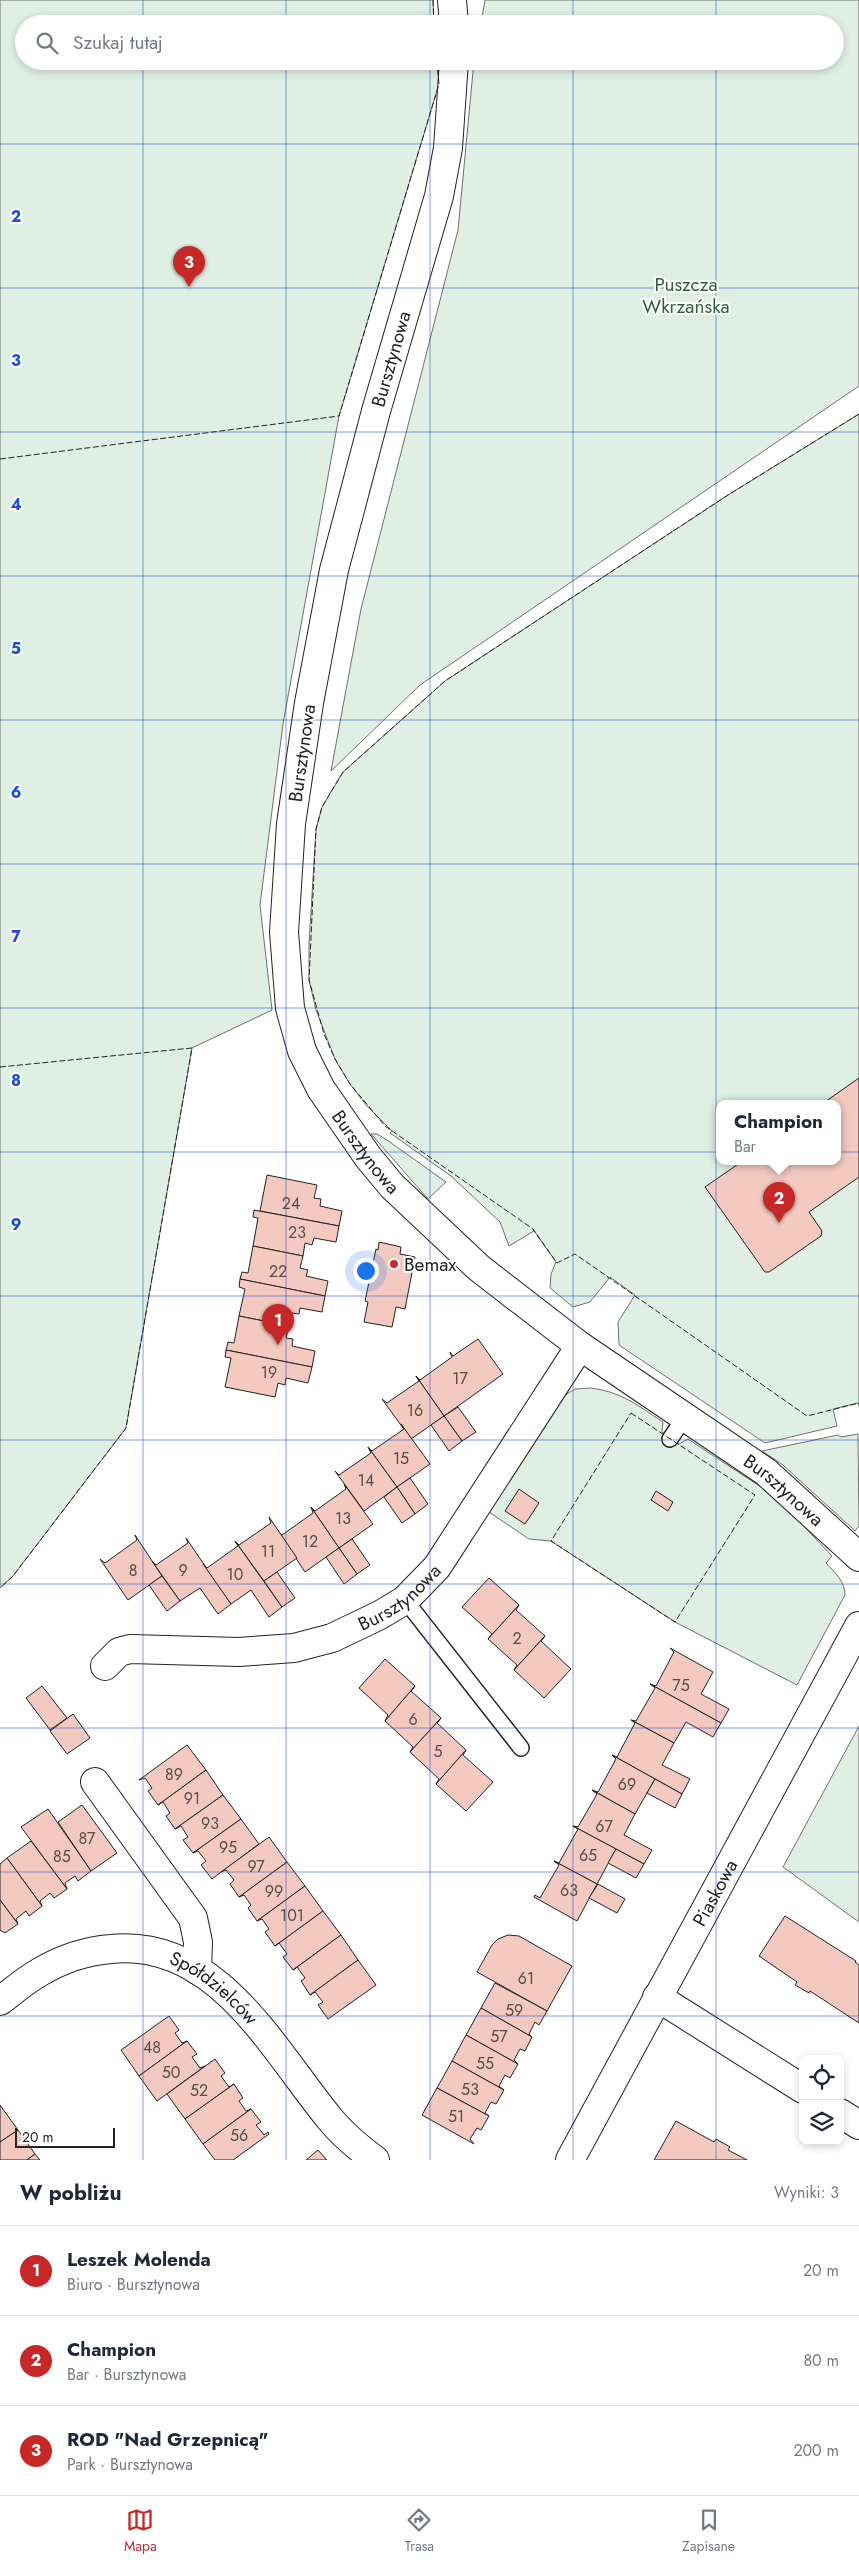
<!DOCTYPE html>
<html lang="pl">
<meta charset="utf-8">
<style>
body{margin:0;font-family:Jost,sans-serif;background:#f6f6f7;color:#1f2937}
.controls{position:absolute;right:15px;bottom:15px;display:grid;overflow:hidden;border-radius:10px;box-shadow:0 2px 8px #0003}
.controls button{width:45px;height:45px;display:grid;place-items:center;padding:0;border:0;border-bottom:1px solid #e0e1e3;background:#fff;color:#1f2937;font:25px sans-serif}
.scale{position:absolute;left:15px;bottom:12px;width:100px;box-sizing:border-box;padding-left:5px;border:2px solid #222;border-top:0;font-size:14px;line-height:18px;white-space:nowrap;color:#222;-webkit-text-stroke:4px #fff;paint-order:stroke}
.you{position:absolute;left:365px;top:1270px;width:18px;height:18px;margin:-12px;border:4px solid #fff;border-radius:50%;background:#1a73e8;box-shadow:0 0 0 8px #1a73e833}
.badge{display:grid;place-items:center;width:32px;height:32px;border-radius:50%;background:#c62828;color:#fff;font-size:16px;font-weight:700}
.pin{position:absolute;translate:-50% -41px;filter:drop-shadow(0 1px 2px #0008)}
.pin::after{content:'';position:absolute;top:26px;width:18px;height:15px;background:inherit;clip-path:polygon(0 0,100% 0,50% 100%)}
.popup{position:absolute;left:716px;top:1100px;width:125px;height:65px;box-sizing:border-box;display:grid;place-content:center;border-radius:10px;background:#fff;filter:drop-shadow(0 1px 4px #0005);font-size:16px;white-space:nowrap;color:#747a83}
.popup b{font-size:19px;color:#1f2937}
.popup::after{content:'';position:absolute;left:50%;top:100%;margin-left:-10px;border:10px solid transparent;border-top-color:#fff}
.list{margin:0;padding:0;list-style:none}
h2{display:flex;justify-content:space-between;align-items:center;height:65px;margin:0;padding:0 20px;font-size:21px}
h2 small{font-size:16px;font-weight:400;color:#747a83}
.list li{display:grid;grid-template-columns:32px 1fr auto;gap:15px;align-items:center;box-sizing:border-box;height:90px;padding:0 20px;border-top:1px solid #e0e1e3}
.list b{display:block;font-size:19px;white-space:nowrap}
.list p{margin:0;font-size:16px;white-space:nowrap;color:#747a83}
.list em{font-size:16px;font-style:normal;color:#747a83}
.icon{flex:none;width:28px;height:28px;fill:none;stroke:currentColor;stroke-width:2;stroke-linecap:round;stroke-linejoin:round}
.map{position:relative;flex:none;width:859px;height:2160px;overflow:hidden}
.search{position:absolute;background:#fff;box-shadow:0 2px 8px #0003;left:15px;right:15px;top:15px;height:55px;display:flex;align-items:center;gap:12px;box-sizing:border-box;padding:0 18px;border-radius:28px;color:#747a83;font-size:19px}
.sheet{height:335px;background:#fff}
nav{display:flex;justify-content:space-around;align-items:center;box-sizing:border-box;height:70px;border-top:1px solid #e0e1e3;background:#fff;font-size:14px;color:#747a83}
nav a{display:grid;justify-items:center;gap:2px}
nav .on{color:#c62828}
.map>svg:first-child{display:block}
</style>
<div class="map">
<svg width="859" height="2160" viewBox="0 0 859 2160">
<rect width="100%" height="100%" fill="#fff"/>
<!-- green -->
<g fill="#e0efe3" stroke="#6f6f6f" fill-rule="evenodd">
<polygon points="0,0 433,0 434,24 24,24 24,61 437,61 439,84 339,416 283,724 260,905 272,1010 192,1048 126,1428 13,1576 0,1588"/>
<polygon points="485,0 859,0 859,386 420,685 331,771 361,609 458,230 474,61 835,61 835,24 481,24"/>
<path d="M859 414V1406L858 1403 833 1409 837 1426 765 1443 619 1345 618 1322 635 1295 610 1277 590 1302 573 1307 550 1288 551 1274 556 1262 534 1231 509 1246 500 1222 451 1176 390 1133 392 1131 367 1106 350 1084 335 1059 316 1010 309 980V944L316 829 322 807 343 772 445 681 728 495ZM720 1104H838V1162H720Z"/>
<polygon points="371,1134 377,1134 387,1140 446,1182 428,1199"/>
<path d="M591 1388C622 1392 637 1405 663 1422L662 1432 679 1444 688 1439 761 1487 797 1519 832 1556 826 1563C835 1573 845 1581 845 1595L797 1685 675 1622 551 1541 529 1539 489 1512 562 1397 575 1389Z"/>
<polygon points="858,1434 859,1526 855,1531 783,1465 762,1451 838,1435 841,1437"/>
<polygon points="859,1726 859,1922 783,1867"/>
</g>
<!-- building -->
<g fill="#f3c9c0" stroke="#222">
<polygon points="859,1078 859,1177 809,1212 822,1231 821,1236 769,1272 765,1272 705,1187 741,1162 838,1162 838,1104 822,1104"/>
<polygon points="267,1175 317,1185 314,1198 321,1199 320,1206 342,1211 339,1226 260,1211"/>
<polygon points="254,1210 339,1226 336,1242 314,1238 312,1245 305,1243 303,1256 253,1246 258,1218 253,1217"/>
<polygon points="379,1242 401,1247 400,1254 415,1257 405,1309 396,1307 392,1327 364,1322 368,1302 365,1301 376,1249 378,1250"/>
<polygon points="253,1246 303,1256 300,1268 308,1270 306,1276 328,1281 325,1296 240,1279 242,1272 248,1273"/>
<polygon points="240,1279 325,1296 322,1312 300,1308 299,1314 292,1313 289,1326 239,1316 245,1289 239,1287"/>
<polygon points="239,1316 289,1326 286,1338 293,1339 292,1346 315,1351 312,1367 226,1350 228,1342 234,1343"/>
<polygon points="478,1339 503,1374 444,1416 416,1376 420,1380 452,1357 450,1352 453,1356"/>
<polygon points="226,1350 312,1367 308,1383 286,1378 285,1385 278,1383 275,1397 225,1387 231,1358 225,1357"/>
<polygon points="416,1376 444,1416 411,1439 382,1399 387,1403 419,1381"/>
<polygon points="458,1407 476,1432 462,1441 444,1416"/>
<polygon points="444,1416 462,1441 449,1451 431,1425"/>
<polygon points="401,1424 430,1464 397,1487 368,1447 372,1451 404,1429"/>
<polygon points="368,1447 397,1487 364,1511 335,1471 339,1475 371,1453"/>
<polygon points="410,1478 428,1504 415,1514 397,1487"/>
<polygon points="344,1484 373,1524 339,1548 311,1507 315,1511 346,1489"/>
<polygon points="397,1487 415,1514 402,1523 384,1497"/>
<polygon points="519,1489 539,1503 525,1524 505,1511"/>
<polygon points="656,1491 673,1502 668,1511 651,1500"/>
<polygon points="311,1507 339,1548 305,1572 278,1531 282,1535 313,1513"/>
<polygon points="269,1517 297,1558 264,1581 235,1541 239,1545 271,1523"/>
<polygon points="135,1535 162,1576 128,1600 100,1559 105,1563 137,1540"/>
<polygon points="186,1538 231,1604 218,1614 200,1588 180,1601 152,1561 156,1565 188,1543"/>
<polygon points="352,1539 370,1565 357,1574 339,1548"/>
<polygon points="235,1541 282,1607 269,1617 251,1590 231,1604 203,1564 207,1568 238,1546"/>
<polygon points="339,1548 357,1574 344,1584 326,1557"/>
<polygon points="277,1572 295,1598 282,1607 264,1581"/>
<polygon points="162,1576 180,1601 167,1611 149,1585"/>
<polygon points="489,1578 519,1605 488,1639 492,1634 462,1607"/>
<polygon points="519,1605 516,1610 545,1636 514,1670 517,1665 488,1639"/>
<polygon points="545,1636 541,1641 571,1669 544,1698 514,1670"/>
<polygon points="670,1648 713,1672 701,1694 729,1709 721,1723 650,1684 656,1686 674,1652"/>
<polygon points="385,1659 415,1686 385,1721 388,1715 359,1688"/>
<polygon points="650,1684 721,1723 713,1737 686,1722 674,1743 631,1720 636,1721 655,1688"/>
<polygon points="42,1686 67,1718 50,1730 26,1698"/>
<polygon points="415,1686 411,1691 441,1718 410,1752 413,1747 385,1721"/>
<polygon points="73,1714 90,1738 67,1754 50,1731"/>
<polygon points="441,1718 437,1723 466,1750 436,1784 439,1779 410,1752"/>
<polygon points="631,1720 674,1743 662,1765 690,1779 682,1794 612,1755 617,1757 635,1723"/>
<polygon points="187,1745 206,1770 158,1805 148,1791 152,1788 145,1778 139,1780"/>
<polygon points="466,1750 463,1755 493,1782 466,1811 436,1784"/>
<polygon points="612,1755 655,1779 635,1814 592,1790 598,1792 616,1759"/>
<polygon points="206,1770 223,1795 175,1829 166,1816 170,1813 163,1802 158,1805"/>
<polygon points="655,1779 682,1794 675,1808 647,1793"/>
<polygon points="592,1790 635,1814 624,1835 652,1850 644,1864 573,1826 578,1827 597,1794"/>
<polygon points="223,1795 241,1819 193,1853 183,1840 188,1837 181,1826 175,1829"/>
<polygon points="82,1805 117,1853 91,1871 58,1822"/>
<polygon points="48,1809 91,1871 78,1881 75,1876 65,1883 67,1889 21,1827"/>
<polygon points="241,1819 259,1844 212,1879 201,1865 206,1861 198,1851 193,1853"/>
<polygon points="573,1826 616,1849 597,1884 554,1861 559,1863 578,1829"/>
<polygon points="269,1837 287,1862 239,1897 230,1884 234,1880 226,1870 221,1872"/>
<polygon points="31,1841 67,1889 54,1898 50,1893 40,1901 42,1906 7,1858"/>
<polygon points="616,1849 644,1864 636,1878 608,1863"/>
<polygon points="7,1858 42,1906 29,1916 26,1911 16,1919 18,1924 0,1900 0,1864"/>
<polygon points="554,1861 597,1884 577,1921 534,1897 535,1895 540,1898 559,1865"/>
<polygon points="287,1862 305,1886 257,1921 248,1908 251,1905 244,1895 239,1897"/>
<polygon points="598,1884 625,1899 617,1913 589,1898"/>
<polygon points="305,1886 323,1911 275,1946 265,1932 269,1929 262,1919 257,1921"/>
<polygon points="0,1900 18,1924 5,1933 0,1930"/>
<polygon points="323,1911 341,1935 293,1970 283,1957 287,1954 279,1943 275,1946"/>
<polygon points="785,1916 856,1961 855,1962 859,1965 859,2023 810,1991 809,1993 795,1985 797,1982 759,1956"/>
<polygon points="341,1935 358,1960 310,1995 301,1981 305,1978 297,1967 293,1970"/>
<polygon points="508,1935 519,1936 572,1966 547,2011 477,1972 492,1945 498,1939"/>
<polygon points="358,1960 376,1985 328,2019 318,2005 323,2002 315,1992 310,1995"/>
<polygon points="495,1983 547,2011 539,2025 535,2022 529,2034 532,2037 481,2008"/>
<polygon points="481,2008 532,2037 525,2051 520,2049 514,2060 518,2064 466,2035"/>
<polygon points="169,2016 179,2030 175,2033 182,2043 187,2041 139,2076 121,2050"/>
<polygon points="466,2035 518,2064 510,2078 505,2075 499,2086 504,2090 452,2061"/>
<polygon points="187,2041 197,2054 192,2057 200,2068 205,2066 157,2101 139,2076"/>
<polygon points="215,2059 225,2073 221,2076 229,2087 234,2084 185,2119 167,2094"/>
<polygon points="452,2061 504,2090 496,2104 491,2102 485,2113 489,2116 437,2088"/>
<polygon points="234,2084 243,2098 239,2101 246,2111 251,2109 203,2144 185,2119"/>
<polygon points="437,2088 489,2116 481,2130 477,2128 470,2139 474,2144 422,2115"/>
<polygon points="0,2105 18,2130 0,2142"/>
<polygon points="251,2109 261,2122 256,2125 264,2135 268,2132 269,2134 233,2160 215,2160 203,2144"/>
<polygon points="676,2121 714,2142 716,2139 730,2147 728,2150 747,2160 654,2160"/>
<polygon points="18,2130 35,2154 27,2160 0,2160 0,2142"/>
<polygon points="318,2150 327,2160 306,2160"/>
<polygon points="35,2154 40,2160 27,2160"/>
</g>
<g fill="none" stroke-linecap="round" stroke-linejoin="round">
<!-- lane casing -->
<g stroke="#222" stroke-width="18">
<g id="lane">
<polyline points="670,1439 685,1417"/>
<polyline points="405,1600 521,1748"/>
</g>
</g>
<!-- street casing -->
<g stroke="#222" stroke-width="30">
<g id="street">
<polyline points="452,0 454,24"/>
<path id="s1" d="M454 61 448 148 439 196 376 411 351 506 334 570 309 703 291 824 284 932 290 1008 302 1051 321 1089 368 1157 392 1186 479 1268 580 1346 766 1472 859 1557"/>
<path id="s2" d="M105 1666 119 1652 130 1649 239 1652 294 1648 332 1638 380 1615 405 1600 437 1567 580 1346"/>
<polyline points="95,1782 193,1918 198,1942 197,1970"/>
<polyline points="657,1997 803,2089"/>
<path id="s3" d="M0 2001C13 1991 26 1980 40 1972 62 1959 86 1951 111 1949 217 1938 273 2050 330 2119 343 2135 359 2148 375 2160"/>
<polyline points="840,2113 859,2125"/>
<path id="s4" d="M570 2160 859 1626"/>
</g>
</g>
<!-- lane -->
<use href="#lane" stroke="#fff" stroke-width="15"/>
<!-- street -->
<use href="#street" stroke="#fff" stroke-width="28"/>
<!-- fence -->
<g stroke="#222" stroke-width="1" stroke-dasharray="6 2.5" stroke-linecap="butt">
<polyline points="433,0 434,24"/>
<polyline points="859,414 728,495 445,681 343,772 322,807 316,829 309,980 324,1034 335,1059 350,1084 385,1126 533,1229 557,1263 575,1254 807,1416 859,1403"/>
<polyline points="0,459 339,416 439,84 437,61"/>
<polyline points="0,1067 192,1048 126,1428 13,1576 0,1588"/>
<polygon points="631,1413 755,1495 675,1622 551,1541"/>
</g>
</g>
<!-- grid -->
<path fill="none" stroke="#1d4ed8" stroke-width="1" stroke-opacity="0.55" d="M143 0V24M286 0V24M430 0V24M573 0V24M716 0V24M143 61V2160M286 61V2160M430 61V2160M573 61V2160M716 61V2160M0 144H859M0 288H859M0 432H859M0 576H859M0 720H859M0 864H859M0 1008H859M0 1152H859M0 1296H859M0 1440H859M0 1584H859M0 1728H859M0 1872H859M0 2016H859"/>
<!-- markers -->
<circle fill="#c62828" stroke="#fff" stroke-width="2" cx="394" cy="1264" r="5"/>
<g text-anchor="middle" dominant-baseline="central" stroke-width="4" stroke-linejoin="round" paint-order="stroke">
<!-- number labels -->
<g font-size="16" fill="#564c4a">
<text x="291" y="1203">24</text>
<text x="297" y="1232">23</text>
<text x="278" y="1271">22</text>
<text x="269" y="1372">19</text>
<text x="460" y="1378">17</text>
<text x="415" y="1410">16</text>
<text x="401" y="1458">15</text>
<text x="366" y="1480">14</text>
<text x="343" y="1518">13</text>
<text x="310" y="1541">12</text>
<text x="268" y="1551">11</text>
<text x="133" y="1570">8</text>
<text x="183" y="1570">9</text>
<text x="235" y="1574">10</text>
<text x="517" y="1638">2</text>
<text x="681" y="1685">75</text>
<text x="413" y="1719">6</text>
<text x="438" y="1751">5</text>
<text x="174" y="1774">89</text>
<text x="627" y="1784">69</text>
<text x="192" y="1798">91</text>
<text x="210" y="1823">93</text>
<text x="604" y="1826">67</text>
<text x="87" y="1838">87</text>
<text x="228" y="1847">95</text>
<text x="588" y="1855">65</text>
<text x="62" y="1856">85</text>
<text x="256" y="1866">97</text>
<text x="569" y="1890">63</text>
<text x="274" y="1891">99</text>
<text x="292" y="1915">101</text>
<text x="526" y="1978">61</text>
<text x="514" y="2010">59</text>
<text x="499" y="2036">57</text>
<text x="152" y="2047">48</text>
<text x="485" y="2063">55</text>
<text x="171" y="2072">50</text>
<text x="470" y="2089">53</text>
<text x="199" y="2090">52</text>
<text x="456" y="2116">51</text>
<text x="239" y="2135">56</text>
</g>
<!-- park labels -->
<g font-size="19" fill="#2f5e38" stroke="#fff">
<text x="686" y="284">Puszcza<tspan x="686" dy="22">Wkrzańska</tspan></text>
</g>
<!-- street labels -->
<g font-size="19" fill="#222" stroke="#fff">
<text transform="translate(391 359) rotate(-74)">Bursztynowa</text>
<text transform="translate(302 753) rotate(-82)">Bursztynowa</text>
<text stroke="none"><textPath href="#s1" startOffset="1131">Bursztynowa</textPath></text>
<text stroke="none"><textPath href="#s1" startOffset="1671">Bursztynowa</textPath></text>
<text stroke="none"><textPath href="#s2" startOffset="314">Bursztynowa</textPath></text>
<text stroke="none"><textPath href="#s4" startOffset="304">Piaskowa</textPath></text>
<text stroke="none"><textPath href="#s3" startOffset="239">Spółdzielców</textPath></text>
</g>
<!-- poi labels -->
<g font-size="19" fill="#222" stroke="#fff" text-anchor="start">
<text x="404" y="1264">Bemax</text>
</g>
</g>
<g font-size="16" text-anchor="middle" font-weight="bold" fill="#1d4ed8" stroke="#fff" stroke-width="4" stroke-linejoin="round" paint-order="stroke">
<text x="16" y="222">2</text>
<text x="16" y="366">3</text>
<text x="16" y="510">4</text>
<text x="16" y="654">5</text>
<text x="16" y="798">6</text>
<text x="16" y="942">7</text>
<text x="16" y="1086">8</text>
<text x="16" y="1230">9</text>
</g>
</svg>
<div class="controls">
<button><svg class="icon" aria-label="locate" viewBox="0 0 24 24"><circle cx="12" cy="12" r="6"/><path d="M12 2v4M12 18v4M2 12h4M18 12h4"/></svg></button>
<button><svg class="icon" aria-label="layers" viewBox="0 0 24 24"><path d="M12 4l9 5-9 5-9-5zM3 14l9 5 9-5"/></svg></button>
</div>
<div class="scale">20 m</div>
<div class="you"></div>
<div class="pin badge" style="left:278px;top:1345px">1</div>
<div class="pin badge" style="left:779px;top:1223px">2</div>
<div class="popup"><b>Champion</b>Bar</div>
<div class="pin badge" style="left:189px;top:287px">3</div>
<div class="search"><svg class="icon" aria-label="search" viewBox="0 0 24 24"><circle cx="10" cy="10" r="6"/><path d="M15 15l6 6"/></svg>Szukaj tutaj</div>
</div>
<section class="sheet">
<h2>W pobliżu<small>Wyniki: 3</small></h2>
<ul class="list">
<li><span class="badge">1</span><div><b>Leszek Molenda</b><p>Biuro · Bursztynowa</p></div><em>20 m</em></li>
<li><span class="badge">2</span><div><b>Champion</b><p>Bar · Bursztynowa</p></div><em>80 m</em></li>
<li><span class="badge">3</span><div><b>ROD &quot;Nad Grzepnicą&quot;</b><p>Park · Bursztynowa</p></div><em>200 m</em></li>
</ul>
</section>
<nav>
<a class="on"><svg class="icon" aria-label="map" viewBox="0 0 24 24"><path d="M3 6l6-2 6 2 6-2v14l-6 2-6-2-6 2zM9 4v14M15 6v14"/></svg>Mapa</a>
<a><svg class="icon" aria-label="directions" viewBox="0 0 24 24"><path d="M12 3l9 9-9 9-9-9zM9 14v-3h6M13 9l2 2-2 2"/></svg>Trasa</a>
<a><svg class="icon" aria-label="saved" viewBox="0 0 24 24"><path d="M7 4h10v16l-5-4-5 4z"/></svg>Zapisane</a>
</nav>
